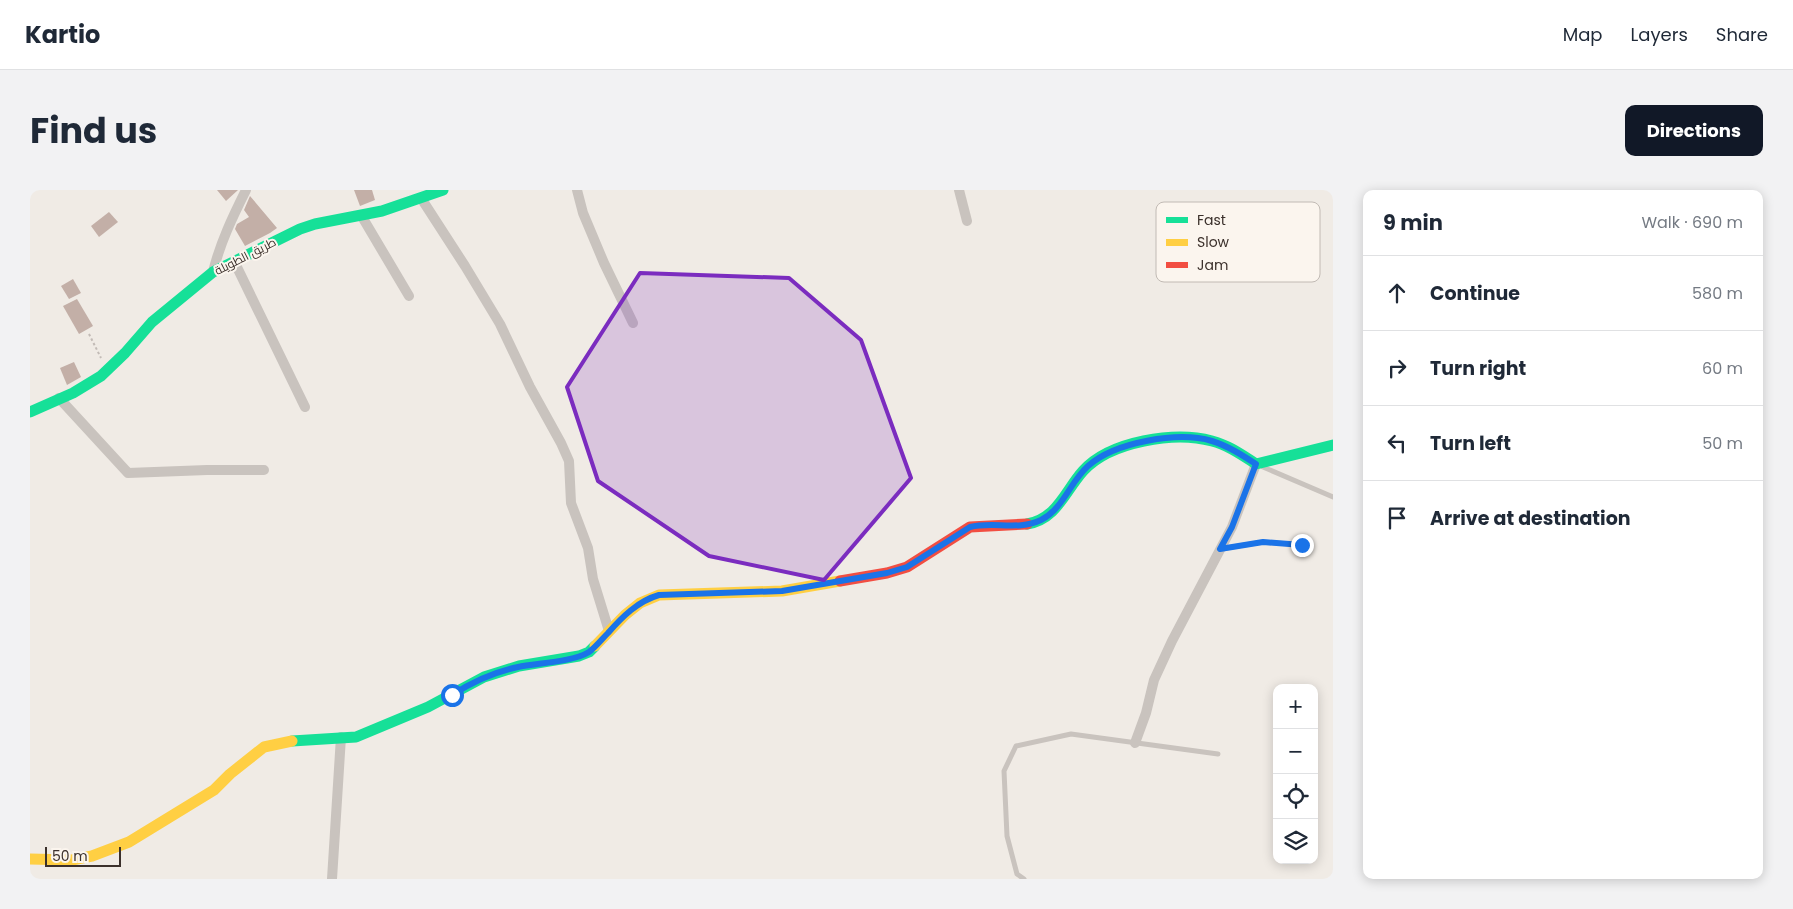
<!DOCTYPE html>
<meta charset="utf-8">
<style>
body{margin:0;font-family:Poppins,Cairo,sans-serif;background:#f2f2f3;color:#1f2937}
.controls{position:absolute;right:15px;bottom:15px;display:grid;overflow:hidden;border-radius:10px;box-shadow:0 2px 12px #0003}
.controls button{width:45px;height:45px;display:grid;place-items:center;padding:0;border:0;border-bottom:1px solid #e0e1e3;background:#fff;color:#1f2937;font:25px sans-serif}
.scale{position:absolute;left:15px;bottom:12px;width:76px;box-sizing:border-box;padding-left:5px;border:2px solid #3b302b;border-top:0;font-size:14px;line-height:18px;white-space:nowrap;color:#3b302b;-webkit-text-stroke:4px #fbf5ee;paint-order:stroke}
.stop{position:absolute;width:15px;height:15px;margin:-11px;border:4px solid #1a73e8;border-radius:50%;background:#fff}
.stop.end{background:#1a73e8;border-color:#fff;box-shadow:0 1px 5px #0008}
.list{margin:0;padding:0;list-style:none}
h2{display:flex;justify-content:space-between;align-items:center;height:65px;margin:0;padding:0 20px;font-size:21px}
h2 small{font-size:16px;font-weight:400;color:#747a83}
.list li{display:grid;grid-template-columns:32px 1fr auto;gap:15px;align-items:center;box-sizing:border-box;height:75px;padding:0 20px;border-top:1px solid #e0e1e3}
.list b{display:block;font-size:19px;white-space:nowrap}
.list em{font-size:16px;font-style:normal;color:#747a83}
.icon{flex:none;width:28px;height:28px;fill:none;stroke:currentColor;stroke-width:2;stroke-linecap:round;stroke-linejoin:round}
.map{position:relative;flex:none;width:1303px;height:689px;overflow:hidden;border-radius:10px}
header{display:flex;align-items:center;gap:30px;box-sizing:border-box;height:70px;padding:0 25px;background:#fff;border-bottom:1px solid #e0e1e3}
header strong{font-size:24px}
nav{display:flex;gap:28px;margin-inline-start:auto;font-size:18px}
.intro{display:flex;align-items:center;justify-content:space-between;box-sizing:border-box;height:120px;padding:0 30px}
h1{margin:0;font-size:35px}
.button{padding:12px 22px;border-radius:10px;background:#111827;color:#fff;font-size:18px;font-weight:700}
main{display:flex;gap:30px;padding:0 30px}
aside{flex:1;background:#fff;border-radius:10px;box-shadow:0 2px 12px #0003}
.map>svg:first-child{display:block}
</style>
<header>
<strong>Kartio</strong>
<nav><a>Map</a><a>Layers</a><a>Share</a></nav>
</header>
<div class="intro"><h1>Find us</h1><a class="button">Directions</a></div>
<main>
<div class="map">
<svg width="1303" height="689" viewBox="0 0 1303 689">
<rect width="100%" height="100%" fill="#f0ebe5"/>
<!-- building -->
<g fill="#c3afa7">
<polygon points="187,0 208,0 196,11"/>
<polygon points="324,0 342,0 345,10 330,16"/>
<polygon points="220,6 247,38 240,43 215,56 205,39 207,34 219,27 214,20"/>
<polygon points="79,22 88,32 69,47 61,36"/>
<polygon points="43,89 51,103 39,109 31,96"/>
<polygon points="47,109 63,136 49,144 33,116"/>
<polygon points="44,172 51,187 37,195 30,178"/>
</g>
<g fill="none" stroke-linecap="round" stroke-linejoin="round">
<!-- path -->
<polyline stroke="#c2bbb6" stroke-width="2" stroke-dasharray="2.5 2.5" stroke-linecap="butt" points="59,144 71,168"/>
<!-- lane -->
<g stroke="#c9c3be" stroke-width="5">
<polyline points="1233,277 1303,307"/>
<polyline points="1190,359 1233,352 1272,355"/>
<polyline points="994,689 987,684 977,646 974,581 986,556 1041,544 1188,564"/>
</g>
<!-- street -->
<g stroke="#c9c3be" stroke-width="10">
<polyline points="547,0 553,23 574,73 603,133"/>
<polyline points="929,0 937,31"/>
<polyline points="391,8 435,76 470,134 500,197 531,253 539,271 541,313 558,358 563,389 579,441"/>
<polyline points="331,25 379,106"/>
<polyline points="204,71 275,217"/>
<path d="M183 82C190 53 203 26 216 0"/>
<polyline points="29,208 98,283 177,280 234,280"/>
<polyline points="1105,553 1116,523 1124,490 1142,451 1202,337 1226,274"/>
<polyline points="302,689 311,547"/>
</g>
<!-- fast -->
<g stroke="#16e098" stroke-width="11">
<polyline points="0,222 43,203 71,186 95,163 122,132 183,82 270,39 285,34 352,21 413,0"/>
<path d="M997 334C1027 329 1035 301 1053 281 1080 251 1145 241 1182 251 1198 255 1212 265 1226 274L1303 255"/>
<polyline points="262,551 326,547 398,517 454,487 489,476 549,466 559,462 565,456"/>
</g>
<!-- slow -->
<g stroke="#ffcf43" stroke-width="11">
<polyline points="565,456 595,425 610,413 629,405 752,401 810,391"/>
<polyline points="0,669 42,670 62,666 99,652 184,600 200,584 234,557 262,551"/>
</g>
<!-- jam -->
<polyline stroke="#f24e42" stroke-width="11" points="810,391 857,383 877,377 940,337 997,334"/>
</g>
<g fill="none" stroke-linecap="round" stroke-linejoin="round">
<!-- route -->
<path stroke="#1a73e8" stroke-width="6" d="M422 505C442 492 464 482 488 477 507 473 543 472 559 462 566 457 572 449 578 443 592 427 608 411 629 405L752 401 857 383 877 377 940 337C963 331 988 341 1011 330 1033 319 1040 292 1058 276 1085 252 1148 241 1182 251 1198 256 1212 265 1226 274L1202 337 1190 359 1233 352 1272 355"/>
</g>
<!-- marked area -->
<path fill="#7b2cbf" fill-opacity="0.2" stroke="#7b2cbf" stroke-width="4" stroke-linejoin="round" d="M610 83 759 88 831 150 881 288 794 390 679 366 568 291 537 197Z"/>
<g text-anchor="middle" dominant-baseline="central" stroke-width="4" stroke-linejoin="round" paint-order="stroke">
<!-- street labels -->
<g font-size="12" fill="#3b302b" stroke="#fbf5ee">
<text transform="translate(215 66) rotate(-27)">طريق الطويلة</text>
</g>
</g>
<!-- legend -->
<rect x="1126" y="12" width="164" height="80" rx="8" fill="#fbf5ee" stroke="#c1bab4" stroke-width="1"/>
<rect x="1136" y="27" width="22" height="6" fill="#16e098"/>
<rect x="1136" y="49" width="22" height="7" fill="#ffcf43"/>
<rect x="1136" y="72" width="22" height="6" fill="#f24e42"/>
<g font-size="14" fill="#3b302b">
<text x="1167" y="35">Fast</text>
<text x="1167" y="57">Slow</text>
<text x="1167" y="80">Jam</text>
</g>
</svg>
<div class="controls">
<button>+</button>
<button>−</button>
<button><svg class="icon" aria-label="locate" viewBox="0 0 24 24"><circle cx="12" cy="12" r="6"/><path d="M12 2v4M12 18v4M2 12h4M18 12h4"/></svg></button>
<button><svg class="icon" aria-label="layers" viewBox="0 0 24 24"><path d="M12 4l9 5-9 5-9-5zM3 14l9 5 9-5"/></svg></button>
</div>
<div class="scale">50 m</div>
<div class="stop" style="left:422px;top:505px"></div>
<div class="stop end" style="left:1272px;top:355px"></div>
</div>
<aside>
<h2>9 min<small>Walk · 690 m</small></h2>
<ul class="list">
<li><svg class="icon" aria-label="ahead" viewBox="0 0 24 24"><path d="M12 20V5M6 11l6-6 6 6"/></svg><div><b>Continue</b></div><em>580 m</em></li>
<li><svg class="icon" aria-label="right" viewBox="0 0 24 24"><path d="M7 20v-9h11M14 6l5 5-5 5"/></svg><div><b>Turn right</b></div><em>60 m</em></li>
<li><svg class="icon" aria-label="left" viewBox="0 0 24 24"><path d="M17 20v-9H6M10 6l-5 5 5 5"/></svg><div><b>Turn left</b></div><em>50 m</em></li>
<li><svg class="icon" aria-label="arrive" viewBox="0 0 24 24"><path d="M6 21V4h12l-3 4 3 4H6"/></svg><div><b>Arrive at destination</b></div></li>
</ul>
</aside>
</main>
